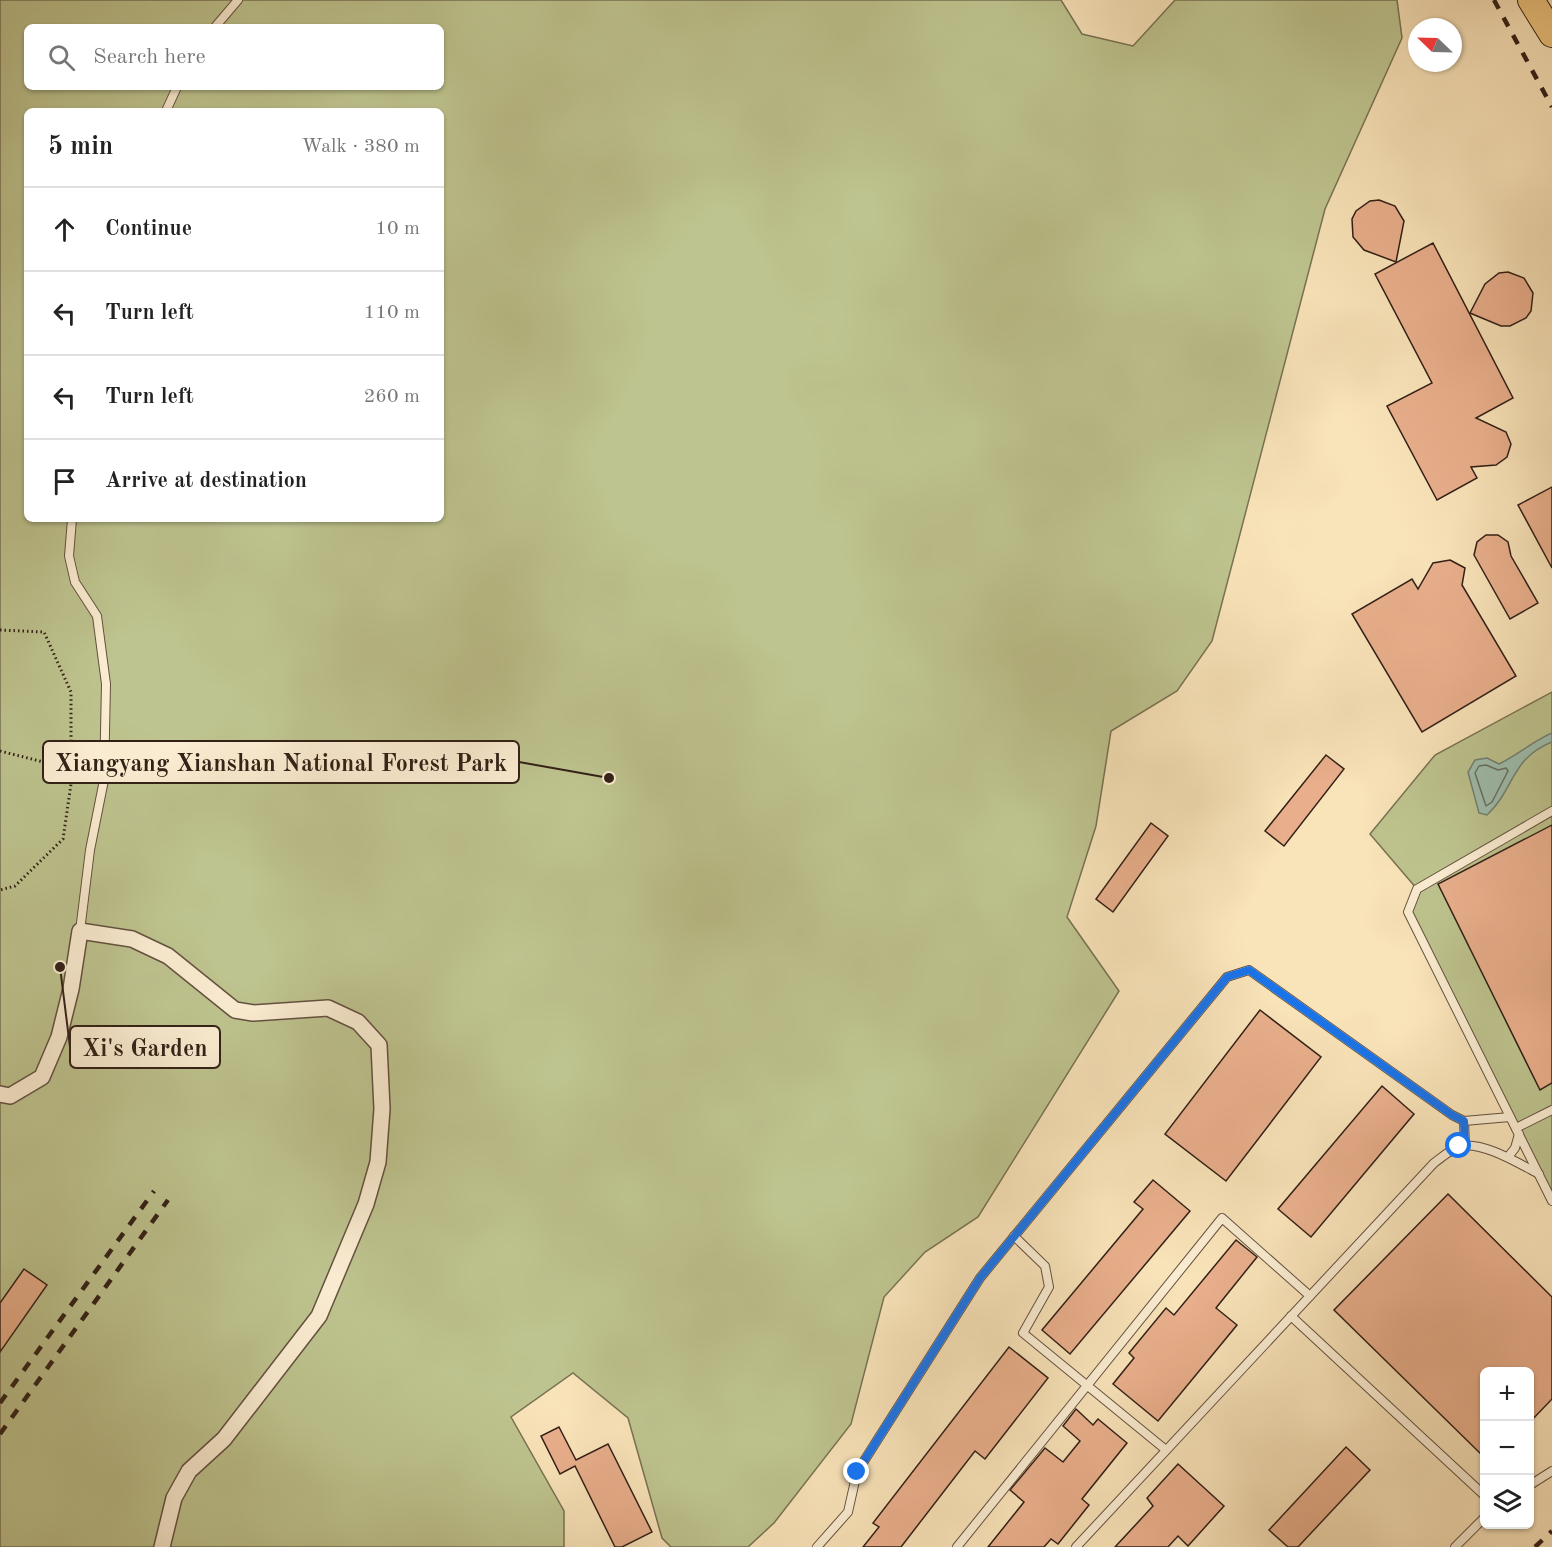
<!DOCTYPE html>
<meta charset="utf-8">
<style>
body{margin:0;font-family:"Old Standard TT",serif;background:#f2f2f2;color:#222}
.controls{position:absolute;right:18px;bottom:18px;display:grid;overflow:hidden;border-radius:9px;box-shadow:0 2px 4px #0004}
.controls button{width:54px;height:54px;display:grid;place-items:center;padding:0;border:0;border-bottom:2px solid #e0e0e0;background:#fff;color:#222;font:30px sans-serif}
.compass{position:absolute;left:1408px;top:18px;width:54px;height:54px;border-radius:50%;background:#fff;box-shadow:0 2px 4px #0004;rotate:293deg}
.stop{position:absolute;width:18px;height:18px;margin:-14px;border:4px solid #1a73e8;border-radius:50%;background:#fff}
.stop.end{background:#1a73e8;border-color:#fff;box-shadow:0 2px 6px #0008}
.list{margin:0;padding:0;list-style:none}
h2{display:flex;justify-content:space-between;align-items:center;height:78px;margin:0;padding:0 24px;font-size:26px}
h2 small{font-size:20px;font-weight:400;color:#767676}
.list li{display:grid;grid-template-columns:39px 1fr auto;gap:18px;align-items:center;box-sizing:border-box;height:84px;padding:0 24px;border-top:2px solid #e0e0e0}
.list b{display:block;font-size:22px;white-space:nowrap}
.list em{font-size:20px;font-style:normal;color:#767676}
.icon{flex:none;width:33px;height:33px;fill:none;stroke:currentColor;stroke-width:2;stroke-linecap:round;stroke-linejoin:round}
.map{position:relative;flex:none;width:1552px;height:1547px;overflow:hidden}
.search{position:absolute;background:#fff;box-shadow:0 2px 4px #0004;left:24px;top:24px;width:420px;height:66px;display:flex;align-items:center;gap:15px;box-sizing:border-box;padding:0 21px;border-radius:9px;color:#767676;font-size:22px}
.panel{position:absolute;background:#fff;box-shadow:0 2px 4px #0004;left:24px;top:108px;width:420px;height:414px;border-radius:9px}
.map>svg:first-child{display:block}
</style>
<div class="map">
<svg width="1552" height="1547" viewBox="0 0 1552 1547">
<rect width="100%" height="100%" fill="#f9e3b9"/>
<filter id="stains"><feTurbulence type="fractalNoise" baseFrequency=".00333" numOctaves="4"/><feColorMatrix values="0 0 0 0 .2 0 0 0 0 .09 0 0 0 0 .02 0 0 0 .5 -.17"/></filter>
<radialGradient id="worn" r=".72"><stop offset=".6" stop-color="#630" stop-opacity="0"/><stop offset="1" stop-color="#630" stop-opacity=".3"/></radialGradient>
<!-- green -->
<g fill="#bec48f" stroke="#787253" stroke-width="1.5" fill-rule="evenodd">
<path d="M0 0H1061L1082 34 1133 46 1175 0H1397L1402 38 1325 209 1212 641 1177 691 1111 731 1096 826 1067 917 1119 991 978 1217 925 1252 884 1297 851 1424 774 1523 748 1547H671L662 1538 628 1418 573 1373 511 1417 564 1511V1547H0ZM27 27H441V87H27ZM27 111H441V519H27Z"/>
<polygon points="1552,692 1552,1201 1408,912 1417,889 1370,834 1435,755"/>
</g>
<!-- water -->
<path fill="#9ebeae" stroke="#737f72" stroke-width="1.5" d="M1552 733V742C1510 759 1515 789 1487 815L1479 813 1468 772 1475 760 1487 758 1499 764C1518 755 1533 741 1552 733Z"/>
<g fill="none" stroke-linecap="round" stroke-linejoin="round">
<!-- shore -->
<polygon stroke="#686f62" stroke-width="1.5" points="1486,765 1498,770 1506,768 1508,771 1492,802 1486,806 1475,773 1479,766"/>
</g>
<!-- building -->
<g fill="#e9af8c" stroke="#322017" stroke-width="1.5">
<polygon points="1379,200 1395,206 1404,221 1396,262 1364,250 1353,237 1352,219 1356,211 1370,201"/>
<polygon points="1433,243 1513,398 1476,418 1506,432 1511,444 1507,457 1496,465 1471,467 1477,478 1437,500 1387,406 1432,383 1375,274"/>
<polygon points="1508,272 1524,278 1533,293 1531,311 1526,318 1510,326 1501,326 1470,313 1485,284 1499,273"/>
<polygon points="1552,487 1552,568 1518,505"/>
<polygon points="1486,535 1498,535 1508,542 1511,556 1538,603 1510,619 1474,555 1477,542"/>
<polygon points="1450,560 1465,568 1462,585 1516,676 1422,732 1352,614 1412,579 1418,589 1433,563"/>
<polygon points="1326,755 1344,769 1284,846 1265,831"/>
<polygon points="1151,823 1168,836 1113,912 1096,899"/>
<polygon points="1552,825 1552,1083 1540,1090 1438,884"/>
<polygon points="1260,1010 1321,1057 1226,1181 1165,1134"/>
<polygon points="1382,1086 1414,1114 1311,1237 1278,1209"/>
<polygon points="1153,1180 1190,1211 1070,1354 1042,1330 1143,1209 1134,1202"/>
<polygon points="1448,1194 1552,1297 1552,1399 1530,1422 1530,1371 1485,1371 1485,1458 1334,1310"/>
<polygon points="1236,1240 1257,1257 1216,1308 1237,1325 1158,1421 1113,1384 1134,1358 1129,1353 1166,1308 1174,1315"/>
<polygon points="24,1269 47,1285 0,1352 0,1303"/>
<polygon points="1009,1347 1048,1378 985,1459 975,1451 901,1547 863,1547 879,1527 873,1523"/>
<polygon points="1076,1409 1093,1425 1098,1419 1127,1443 1082,1499 1089,1505 1058,1544 1051,1539 1044,1547 988,1547 1024,1502 1010,1490 1045,1448 1063,1462 1080,1441 1063,1426"/>
<polygon points="559,1427 576,1460 608,1444 652,1532 622,1547 615,1547 575,1466 560,1474 541,1436"/>
<polygon points="1346,1447 1370,1470 1298,1547 1288,1547 1269,1530"/>
<polygon points="1178,1464 1224,1506 1188,1546 1178,1536 1168,1547 1115,1547 1153,1506 1147,1498"/>
</g>
<g fill="none" stroke-linecap="round" stroke-linejoin="round">
<!-- service casing -->
<g stroke="#645140" stroke-width="10">
<g id="service">
<polyline points="215,27 238,0"/>
<polyline points="166,111 177,87"/>
<polyline points="72,519 69,556 75,582 97,616 106,684 104,780 90,850 80,931"/>
<polyline points="1552,811 1417,889 1408,912 1552,1201"/>
<polyline points="1464,1121 1465,1147"/>
<polyline points="1516,1128 1552,1110"/>
<polyline points="1508,1157 1515,1148 1519,1134"/>
<polyline points="1014,1236 1045,1266 1049,1287 1023,1333 1166,1450"/>
<polyline points="1291,1316 1484,1495"/>
<polyline points="1530,1485 1552,1471"/>
<polyline points="817,1547 848,1512 857,1472 980,1278 1227,977 1249,970 1452,1115 1464,1121 1510,1117"/>
<polyline points="957,1547 1222,1218 1310,1296"/>
<path d="M1076 1547 1434 1163C1441 1158 1450 1150 1458 1147 1479 1139 1520 1164 1539 1174"/>
<polyline points="1455,1547 1484,1518"/>
</g>
</g>
<!-- minor casing -->
<g stroke="#645140" stroke-width="18">
<polyline id="minor" points="0,1094 10,1096 42,1077 59,1037 71,989 80,931 132,939 168,956 235,1010 253,1013 328,1008 358,1022 379,1045 382,1109 378,1162 366,1204 319,1316 224,1439 189,1471 174,1498 162,1547"/>
</g>
<!-- trunk casing -->
<g stroke="#322017" stroke-width="28">
<polyline id="trunk" points="1531,0 1552,34"/>
</g>
<!-- path -->
<g stroke="#322017" stroke-width="3" stroke-dasharray="1.5 3" stroke-linecap="butt">
<polyline points="0,630 44,632 71,692 71,784 63,839 15,886 0,890"/>
<polyline points="0,751 71,769"/>
</g>
<!-- service -->
<use href="#service" stroke="#fbedd2" stroke-width="8"/>
<!-- minor -->
<use href="#minor" stroke="#fbedd2" stroke-width="15"/>
<!-- trunk -->
<use href="#trunk" stroke="#ecc27c" stroke-width="26"/>
<!-- rail -->
<g stroke="#322017" stroke-width="4.5" stroke-dasharray="10 10" stroke-linecap="butt">
<polyline points="1494,0 1552,107"/>
<polyline points="0,1403 154,1191"/>
<polyline points="0,1434 168,1200"/>
<polyline points="1535,1547 1552,1531"/>
</g>
</g>
<g fill="none" stroke-linecap="round" stroke-linejoin="round">
<!-- route -->
<polyline stroke="#1a73e8" stroke-width="8" points="857,1472 980,1278 1227,977 1249,970 1452,1115 1464,1121 1465,1147 1459,1146"/>
</g>
<!-- callouts -->
<path fill="none" stroke="#322017" stroke-width="2" d="M609 778L519 762M60 967L70 1047"/>
<g fill="#322017" stroke="#fbedd2" stroke-width="2">
<circle cx="609" cy="778" r="6"/>
<circle cx="60" cy="967" r="6"/>
</g>
<g fill="#fbedd2" stroke="#322017" stroke-width="2">
<rect x="43" y="741" width="476" height="42" rx="6"/>
<rect x="70" y="1026" width="150" height="42" rx="6"/>
</g>
<g font-size="24" text-anchor="middle" font-weight="bold" fill="#322017">
<text x="281" y="771">Xiangyang Xianshan National Forest Park</text>
<text x="145" y="1056">Xi's Garden</text>
</g>
<rect width="100%" height="100%" filter="url(#stains)"/>
<rect width="100%" height="100%" fill="url(#worn)"/>
</svg>
<div class="controls">
<button>+</button>
<button>−</button>
<button><svg class="icon" aria-label="layers" viewBox="0 0 24 24"><path d="M12 4l9 5-9 5-9-5zM3 14l9 5 9-5"/></svg></button>
</div>
<svg class="compass" viewBox="-18 -18 36 36"><path d="M0-13l5 13h-10z" fill="#e53935"/><path d="M0 13l5-13h-10z" fill="#767676"/></svg>
<div class="stop" style="left:1459px;top:1146px"></div>
<div class="stop end" style="left:857px;top:1472px"></div>
<div class="search"><svg class="icon" aria-label="search" viewBox="0 0 24 24"><circle cx="10" cy="10" r="6"/><path d="M15 15l6 6"/></svg>Search here</div>
<section class="panel">
<h2>5 min<small>Walk · 380 m</small></h2>
<ul class="list">
<li><svg class="icon" aria-label="ahead" viewBox="0 0 24 24"><path d="M12 20V5M6 11l6-6 6 6"/></svg><div><b>Continue</b></div><em>10 m</em></li>
<li><svg class="icon" aria-label="left" viewBox="0 0 24 24"><path d="M17 20v-9H6M10 6l-5 5 5 5"/></svg><div><b>Turn left</b></div><em>110 m</em></li>
<li><svg class="icon" aria-label="left" viewBox="0 0 24 24"><path d="M17 20v-9H6M10 6l-5 5 5 5"/></svg><div><b>Turn left</b></div><em>260 m</em></li>
<li><svg class="icon" aria-label="arrive" viewBox="0 0 24 24"><path d="M6 21V4h12l-3 4 3 4H6"/></svg><div><b>Arrive at destination</b></div></li>
</ul>
</section>
</div>
